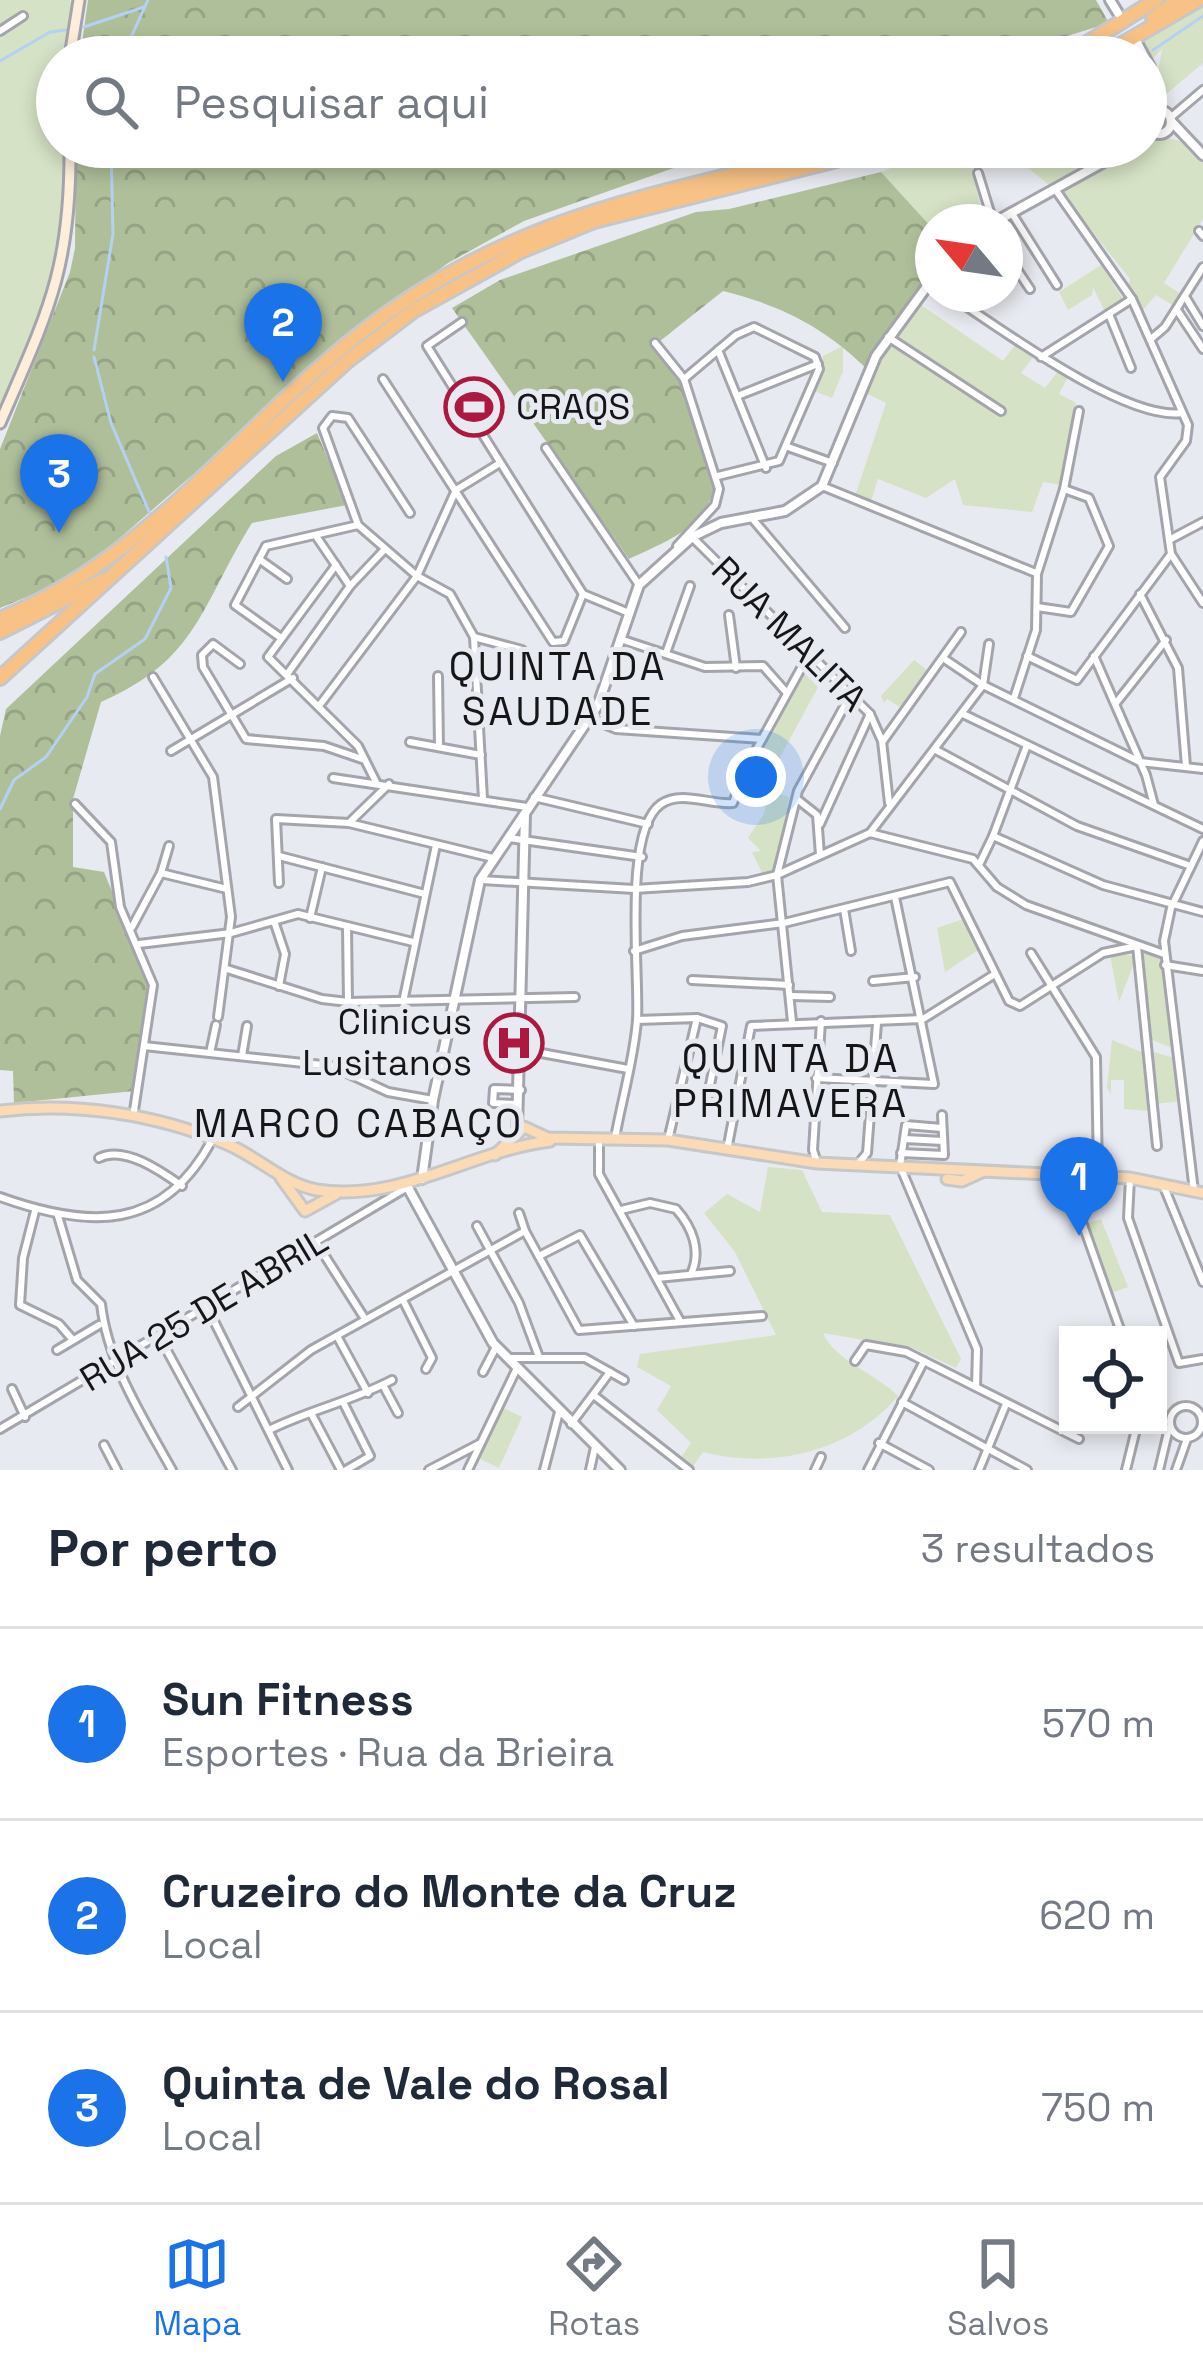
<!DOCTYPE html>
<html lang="pt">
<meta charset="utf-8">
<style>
body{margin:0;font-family:"Space Grotesk",sans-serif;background:#f6f6f7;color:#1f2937}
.controls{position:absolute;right:36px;bottom:36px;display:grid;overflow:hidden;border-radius:0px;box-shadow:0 6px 18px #0003}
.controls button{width:108px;height:108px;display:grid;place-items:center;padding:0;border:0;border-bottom:3px solid #e0e1e3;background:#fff;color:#1f2937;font:60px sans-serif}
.compass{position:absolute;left:915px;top:204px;width:108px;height:108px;border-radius:50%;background:#fff;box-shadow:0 6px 18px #0003;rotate:299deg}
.you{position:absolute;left:756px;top:777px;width:42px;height:42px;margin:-30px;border:9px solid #fff;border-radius:50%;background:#1a73e8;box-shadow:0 0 0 18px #1a73e833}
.badge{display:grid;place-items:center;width:78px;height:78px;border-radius:50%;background:#1a73e8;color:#fff;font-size:39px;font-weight:700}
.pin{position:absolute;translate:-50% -99px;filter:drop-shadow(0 3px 6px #0008)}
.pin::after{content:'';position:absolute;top:63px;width:42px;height:36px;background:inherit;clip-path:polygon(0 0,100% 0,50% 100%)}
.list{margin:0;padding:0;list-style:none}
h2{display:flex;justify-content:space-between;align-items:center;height:156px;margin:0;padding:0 48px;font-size:51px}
h2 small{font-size:39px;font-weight:400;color:#747a83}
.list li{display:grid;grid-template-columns:78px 1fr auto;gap:36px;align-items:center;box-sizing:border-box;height:192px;padding:0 48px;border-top:3px solid #e0e1e3}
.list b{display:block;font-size:45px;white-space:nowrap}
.list p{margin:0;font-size:39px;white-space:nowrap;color:#747a83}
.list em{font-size:39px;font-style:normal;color:#747a83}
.icon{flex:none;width:66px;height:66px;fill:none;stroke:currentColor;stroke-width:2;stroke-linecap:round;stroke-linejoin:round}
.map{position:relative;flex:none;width:1203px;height:1470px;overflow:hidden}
.search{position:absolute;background:#fff;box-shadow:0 6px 18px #0003;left:36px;right:36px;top:36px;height:132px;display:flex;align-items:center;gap:30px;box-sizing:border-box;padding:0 42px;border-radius:66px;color:#747a83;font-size:45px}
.sheet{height:732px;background:#fff}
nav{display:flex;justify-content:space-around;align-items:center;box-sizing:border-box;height:168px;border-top:3px solid #e0e1e3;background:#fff;font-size:33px;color:#747a83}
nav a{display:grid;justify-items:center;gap:6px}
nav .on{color:#1a73e8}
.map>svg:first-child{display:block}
</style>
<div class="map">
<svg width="1203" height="1470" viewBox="0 0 1203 1470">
<defs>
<pattern id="forest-crowns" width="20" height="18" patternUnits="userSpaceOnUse" patternTransform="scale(3)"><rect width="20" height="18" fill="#afbf9a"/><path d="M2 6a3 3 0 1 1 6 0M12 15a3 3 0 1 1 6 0" fill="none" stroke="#96a384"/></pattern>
</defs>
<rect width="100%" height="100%" fill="#e8eaf1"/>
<!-- green -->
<g fill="#d5e2c5">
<path d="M0 0H70L71 7 65 57H57V147H64C65 256 43 310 0 408Z"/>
<polygon points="1203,2 1203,63 1164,96 1157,80 1162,49 1153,58 1142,40"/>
<polygon points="1167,138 1186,142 1203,159 1203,219 1164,283 1181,294 1174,306 1156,295 1142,311 1128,289 1130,279 1061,192 1146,143"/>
<polygon points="942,147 969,147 983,222 964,216 957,222 933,222 933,229 881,172"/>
<polygon points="1002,147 1120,147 1049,185"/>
<polygon points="1101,265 1123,299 1105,312 1093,287 1092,295 1068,310 1059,292"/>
<polygon points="918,303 1003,361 1016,344 1033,357 1021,373 1045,388 1059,370 1069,375 1059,394 1076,403 1061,485 1043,482 1032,512 963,505 955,479 926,498 878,479 871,501 855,496 886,403 864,392 889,341"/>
<polygon points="843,346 843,371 832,398 814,391 823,356"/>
<polygon points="914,660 931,673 903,709 887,699 884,703 881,696"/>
<polygon points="808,665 823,678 772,772 751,770"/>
<polygon points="769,790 789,797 777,869 763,875 752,852 761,851 748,838 764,814"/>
<polygon points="966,918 980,949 945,972 937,928"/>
<polygon points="1120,951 1136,958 1119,1002 1110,955"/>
<polygon points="1146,953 1161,959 1174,1017 1173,1048 1149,1039 1141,957"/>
<polygon points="1112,1040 1144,1053 1149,1111 1124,1109 1124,1080 1111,1080 1111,1094 1107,1088"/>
<polygon points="1154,1052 1177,1059 1183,1101 1154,1104"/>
<path d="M768 1167 802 1170 822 1212 890 1215 961 1359 956 1368 915 1349 823 1333C834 1360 877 1374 898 1396 851 1452 771 1470 703 1452L692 1468 680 1459 691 1443 657 1410 671 1386 637 1367 640 1354 776 1335 735 1252 704 1213 727 1194 760 1212Z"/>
<polygon points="1101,1219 1128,1287 1111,1293 1087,1224"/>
<polygon points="501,1407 522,1417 499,1468 478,1458"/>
</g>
<!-- forest -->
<g fill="url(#forest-crowns)">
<polygon points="88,0 1096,0 1109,23 1000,57 80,57"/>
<polygon points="76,147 733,147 524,221 448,263 365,325 75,577 0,608 0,449 70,272 75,248"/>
<path d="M881 172 933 229V245L923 257 933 274 866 368C824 327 780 305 723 291L655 345 682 378 714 480C713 526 664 542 629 559L452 308 500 280 696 212 729 209Z"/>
<path d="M317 433 347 505 252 523C201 605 198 660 101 702L73 799V867L104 872 149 981 134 1091 14 1103 13 1071 0 1070V736L6 709 276 456Z"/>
</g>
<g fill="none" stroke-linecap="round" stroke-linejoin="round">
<!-- stream -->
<g stroke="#b5d1f2" stroke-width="3">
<polyline points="84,27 144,7"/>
<polyline points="1153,50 1203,16"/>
<polyline points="122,57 148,0"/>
<polyline points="0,61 50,32 66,30"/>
<polyline points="1092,147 1098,159"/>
<polyline points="94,350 113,234 111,147"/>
<polyline points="94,357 111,423 150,514"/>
<polyline points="0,809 14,780 46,757 87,697 95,674 145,639 171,588 166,557"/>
</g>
<!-- minor casing -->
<g stroke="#a4a5ac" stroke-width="12">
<g id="minor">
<polyline points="0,31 23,16"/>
<polyline points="1170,118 1203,90"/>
<polyline points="978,173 993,222"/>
<polyline points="1055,189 1132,299 1188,425 1186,441 1160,477 1171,554 1203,603"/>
<polyline points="1011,212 1057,285"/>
<polyline points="1199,231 1203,236"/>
<polyline points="1005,277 1016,268 1030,289"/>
<path d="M948 294C998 327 1125 421 1182 413"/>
<polyline points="1186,298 1203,326"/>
<polyline points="972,308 987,294"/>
<polyline points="1177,310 1203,349"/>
<polyline points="1109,314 1131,368"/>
<polyline points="462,322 427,346 583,594 629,613"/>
<polyline points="888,337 1001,411"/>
<polyline points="1151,339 1165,327 1203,267"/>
<polyline points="655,343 684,379 719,489 715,505 677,546"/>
<polyline points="718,350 766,468"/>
<polyline points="1041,357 1132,299"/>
<polyline points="383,379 553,642 564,641 583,594"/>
<polyline points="684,379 736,335 754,327 815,357 819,369 779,461 718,476"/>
<polyline points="740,395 818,364"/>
<polyline points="788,447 833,463"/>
<polyline points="546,448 639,585"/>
<polyline points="822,486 1036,573"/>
<polyline points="410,513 348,418 332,416 323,428 358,525 417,576 450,594 474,637 483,799"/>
<polyline points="751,517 845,628"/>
<polyline points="316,536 350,586"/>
<polyline points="692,537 870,714 882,741 889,803"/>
<polyline points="1169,540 1203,522"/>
<polyline points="259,559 287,579"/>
<polyline points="336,565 268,657 358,746 376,782"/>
<polyline points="1140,594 1178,668 1186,766"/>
<polyline points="1037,607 1071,612 1109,546 1089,498 1064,489"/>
<polyline points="729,615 736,668"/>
<polyline points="474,637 522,650"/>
<polyline points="281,638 235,605 266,546 358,525"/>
<polyline points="620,639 705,667 763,666 786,692"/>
<polyline points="666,653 690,586"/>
<polyline points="1027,656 1077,680 1171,554"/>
<polyline points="1094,656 1146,775 1154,805"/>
<polyline points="946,660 983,685 1140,762 1203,769"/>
<polyline points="240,664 213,644 202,655 203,667 246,739 324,746 365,760"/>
<polyline points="288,673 350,586 385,549"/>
<polyline points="438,676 439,747"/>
<polyline points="153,677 213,777 231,917 218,1017"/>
<polyline points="1014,698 1036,630 1037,574 1064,489 1079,411"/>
<polyline points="1116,703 1166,640"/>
<polyline points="319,706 417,576 456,490 500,463"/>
<polyline points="963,714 1203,829"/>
<polyline points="589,718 616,729 762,739"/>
<polyline points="883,741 961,632"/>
<polyline points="410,742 481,755"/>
<polyline points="936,750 1077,826 1188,865"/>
<polyline points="171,751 293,678"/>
<polyline points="333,778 527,807"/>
<polyline points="534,797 648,824"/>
<polyline points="797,799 817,815 820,855"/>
<polyline points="75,804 111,842 120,907 153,985 133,1117"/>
<polyline points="349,823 389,784"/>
<polyline points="820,824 870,714"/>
<polyline points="870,833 973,859 997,887 1026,905 1164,954"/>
<polyline points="993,836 1027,745"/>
<polyline points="509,838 642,857"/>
<polyline points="279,856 425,894"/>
<polyline points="979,865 993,836 1103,885 1203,912"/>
<polyline points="161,873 227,889"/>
<polyline points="482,880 634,889 748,882 777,875 870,833 983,685 989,644"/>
<polyline points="279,883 276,819 349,823 493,858"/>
<polyline points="844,909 851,951"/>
<polyline points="310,918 322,867"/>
<polyline points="274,921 285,954 279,986"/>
<polyline points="132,927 161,873 169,846"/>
<polyline points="347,927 348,1002"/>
<polyline points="139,944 231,933 298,914 413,942"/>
<polyline points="634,951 682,936 784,923 950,882 1009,1001 1020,1006 1103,953 1137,946 1157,1146"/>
<polyline points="1031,953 1096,1057 1098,1175"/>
<polyline points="1165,965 1203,971"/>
<polyline points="227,969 322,999 348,1002 575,997"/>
<polyline points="692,980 789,985"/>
<polyline points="873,981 915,977"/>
<polyline points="792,996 830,997"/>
<polyline points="403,1002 436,845"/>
<polyline points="697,1018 722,1026 704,1114"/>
<polyline points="637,1020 697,1018 668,1140"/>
<polyline points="792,1022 777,875 798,791 851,694"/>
<polyline points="144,1046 332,1066 388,1092 433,1100"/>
<polyline points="536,1052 628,1069"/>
<polyline points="210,1053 216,1025"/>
<polyline points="242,1056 247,1026"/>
<polyline points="816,1078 934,1084 895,897"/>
<polyline points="516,1104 493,1103 494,1089 521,1090"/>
<polyline points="942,1128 906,1125 900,1166 977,1349 976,1387"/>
<polyline points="599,1138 599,1174 680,1321"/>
<path d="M615 1138C622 1099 634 1059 637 1020 640 976 622 831 661 804 682 790 709 805 733 803L745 770 809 654"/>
<polyline points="905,1139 943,1141"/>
<polyline points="727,1150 751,1026 923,1019 995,974"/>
<polyline points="901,1153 944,1155 942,1115"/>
<path d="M99 1158C124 1145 161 1171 182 1186"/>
<polyline points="817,1163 813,1150 821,1021"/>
<polyline points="858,1164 867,1153 877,1023"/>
<polyline points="1065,1174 1122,1335"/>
<polyline points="1130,1178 1128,1218 1179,1363 1203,1359"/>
<polyline points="1164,1187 1203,1282"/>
<polyline points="1194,1191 1164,941 1171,908 1203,841"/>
<path d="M0 1197C89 1229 163 1232 212 1140"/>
<path d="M621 1210 650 1203 676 1209C692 1227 702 1251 691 1274"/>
<polyline points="35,1211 23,1258 20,1305 59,1324 73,1340"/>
<polyline points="519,1213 525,1231"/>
<path d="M58 1216 77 1280 101 1304C108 1364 142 1416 172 1470"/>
<polyline points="477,1226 519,1303 539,1357"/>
<polyline points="316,1242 365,1319"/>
<polyline points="539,1256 580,1235 634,1326"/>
<polyline points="657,1278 730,1271"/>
<polyline points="403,1300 432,1358 426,1369"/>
<polyline points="207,1307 288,1470"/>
<polyline points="159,1336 232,1470"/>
<polyline points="337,1336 368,1393"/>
<polyline points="57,1350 99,1325"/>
<polyline points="509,1358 585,1358 624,1380"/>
<polyline points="855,1361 866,1345 906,1352 1079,1439"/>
<polyline points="483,1372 496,1347"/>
<polyline points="383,1385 398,1413"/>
<polyline points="12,1389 25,1417"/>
<polyline points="596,1397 689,1470"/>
<polyline points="902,1402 1027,1470"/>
<polyline points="344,1404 370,1456 346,1470"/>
<circle cx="1186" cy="1422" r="16"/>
<polyline points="238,1407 311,1350 525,1231 579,1330 762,1316"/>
<polyline points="312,1415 341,1470"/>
<polyline points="571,1424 610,1372"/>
<polyline points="0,1429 406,1188"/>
<path d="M269 1430C309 1410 350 1402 392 1380"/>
<polyline points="879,1443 929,1470"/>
<polyline points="104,1445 117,1470"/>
<polyline points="429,1470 479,1444"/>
<polyline points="468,1470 517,1368"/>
<polyline points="544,1470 559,1412"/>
<polyline points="590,1470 595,1447"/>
<polyline points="815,1470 821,1457"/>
<polyline points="868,1470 924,1361"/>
<polyline points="979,1470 1006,1404"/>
<polyline points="1126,1470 1137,1425"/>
<polyline points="1159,1470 1169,1428"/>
<polyline points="1176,1470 1187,1439"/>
</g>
</g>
<!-- tertiary casing -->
<g stroke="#a4a5ac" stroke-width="14">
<g id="tertiary">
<polyline points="1110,0 1118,13"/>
<polyline points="1136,41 1150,67 1149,114"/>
<circle cx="1159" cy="122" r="12"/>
<polyline points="1171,121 1203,155"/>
<polyline points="995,222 1131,147"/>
<polyline points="517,1130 525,814"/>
<polyline points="422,1179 433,1100 480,880 598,705 639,585 692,537 721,523 785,511 822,486 876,356 933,278"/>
<polyline points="406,1184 493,1343 620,1470"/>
</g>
</g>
<!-- secondary casing -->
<g stroke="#a4a5ac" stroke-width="15">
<g id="secondary">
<polyline points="70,57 79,0"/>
<path d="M0 423C47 314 71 270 70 147"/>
</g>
</g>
<!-- primary casing -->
<g stroke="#c7c7c8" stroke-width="15">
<g id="primary">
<path d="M0 1111C76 1102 156 1114 227 1144 258 1157 284 1184 317 1190 400 1203 473 1150 550 1141"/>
<polyline points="495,1155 524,1127 548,1138 668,1140 817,1163 1130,1178 1203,1193"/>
<polyline points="281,1178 305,1211 336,1194"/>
<polyline points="947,1179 962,1181 982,1172"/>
</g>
</g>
<!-- motorway casing -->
<g stroke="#c7c7c8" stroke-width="18">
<g id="motorway">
<polyline points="1153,18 1178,0"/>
<polyline points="1065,57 1156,0"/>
<polyline points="1100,57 1198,0"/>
<path d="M0 619C150 558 238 429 362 332 516 212 662 195 843 147"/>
<polyline points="0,632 103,580"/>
<polyline points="0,678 347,361 413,311 521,251 594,221 888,147"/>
</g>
</g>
<!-- minor -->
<use href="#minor" stroke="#fff" stroke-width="6"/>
<!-- tertiary -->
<use href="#tertiary" stroke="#fff" stroke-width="8"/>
<!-- secondary -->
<use href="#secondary" stroke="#fdeddb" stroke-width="9"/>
<!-- primary -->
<use href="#primary" stroke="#fbdab6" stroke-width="9"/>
<!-- motorway -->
<use href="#motorway" stroke="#f8c286" stroke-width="12"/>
</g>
<!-- icons -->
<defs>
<g id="stadium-ring" transform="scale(3)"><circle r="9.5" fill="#e8eaf1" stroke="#ac183f" stroke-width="1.5"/><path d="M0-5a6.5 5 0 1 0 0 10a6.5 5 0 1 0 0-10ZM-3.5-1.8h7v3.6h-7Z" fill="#ac183f"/></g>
<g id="hospital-ring" transform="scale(3)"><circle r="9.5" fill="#e8eaf1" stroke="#ac183f" stroke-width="1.5"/><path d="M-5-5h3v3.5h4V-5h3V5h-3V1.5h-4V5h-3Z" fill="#ac183f"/></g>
</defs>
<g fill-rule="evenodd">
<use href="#stadium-ring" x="474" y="407"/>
<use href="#hospital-ring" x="514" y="1043"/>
</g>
<g text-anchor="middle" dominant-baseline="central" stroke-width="10" stroke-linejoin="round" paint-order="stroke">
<!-- poi labels -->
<g font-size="36" fill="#161619" stroke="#e8eaf1" text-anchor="start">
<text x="516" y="407">CRAQS</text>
<text x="472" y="1022" text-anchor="end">Clinicus<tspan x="472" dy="41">Lusitanos</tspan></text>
</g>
<!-- street labels -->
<g font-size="36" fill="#161619" stroke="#e8eaf1">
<text transform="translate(789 634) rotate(45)">RUA MALITA</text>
<text transform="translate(204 1310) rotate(-31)">RUA 25 DE ABRIL</text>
</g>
<!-- neighbourhood labels -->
<g font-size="39" letter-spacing="3" fill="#161619" stroke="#e8eaf1">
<text x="558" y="666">QUINTA DA<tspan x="558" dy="45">SAUDADE</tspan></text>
<text x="791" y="1058">QUINTA DA<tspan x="791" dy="45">PRIMAVERA</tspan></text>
<text x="359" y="1123">MARCO CABAÇO</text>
</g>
</g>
</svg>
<div class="controls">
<button><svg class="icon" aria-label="locate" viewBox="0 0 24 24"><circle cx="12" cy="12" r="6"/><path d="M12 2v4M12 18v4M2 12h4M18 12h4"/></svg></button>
</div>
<svg class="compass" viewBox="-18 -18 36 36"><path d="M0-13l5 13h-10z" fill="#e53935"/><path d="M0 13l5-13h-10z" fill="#747a83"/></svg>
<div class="you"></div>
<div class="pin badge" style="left:1079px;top:1236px">1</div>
<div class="pin badge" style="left:283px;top:382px">2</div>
<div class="pin badge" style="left:59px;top:533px">3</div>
<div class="search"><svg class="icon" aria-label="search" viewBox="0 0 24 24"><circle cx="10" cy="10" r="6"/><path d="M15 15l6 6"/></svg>Pesquisar aqui</div>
</div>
<section class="sheet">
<h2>Por perto<small>3 resultados</small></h2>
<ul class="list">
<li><span class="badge">1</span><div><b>Sun Fitness</b><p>Esportes · Rua da Brieira</p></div><em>570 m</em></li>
<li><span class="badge">2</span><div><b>Cruzeiro do Monte da Cruz</b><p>Local</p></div><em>620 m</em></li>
<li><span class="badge">3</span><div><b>Quinta de Vale do Rosal</b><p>Local</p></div><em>750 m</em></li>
</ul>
</section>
<nav>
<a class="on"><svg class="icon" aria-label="map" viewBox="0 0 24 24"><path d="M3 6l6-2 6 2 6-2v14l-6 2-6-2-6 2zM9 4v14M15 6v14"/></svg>Mapa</a>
<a><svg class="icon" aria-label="directions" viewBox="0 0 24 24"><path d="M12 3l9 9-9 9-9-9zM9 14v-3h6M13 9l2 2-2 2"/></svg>Rotas</a>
<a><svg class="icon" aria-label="saved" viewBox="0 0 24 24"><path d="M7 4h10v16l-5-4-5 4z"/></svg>Salvos</a>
</nav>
